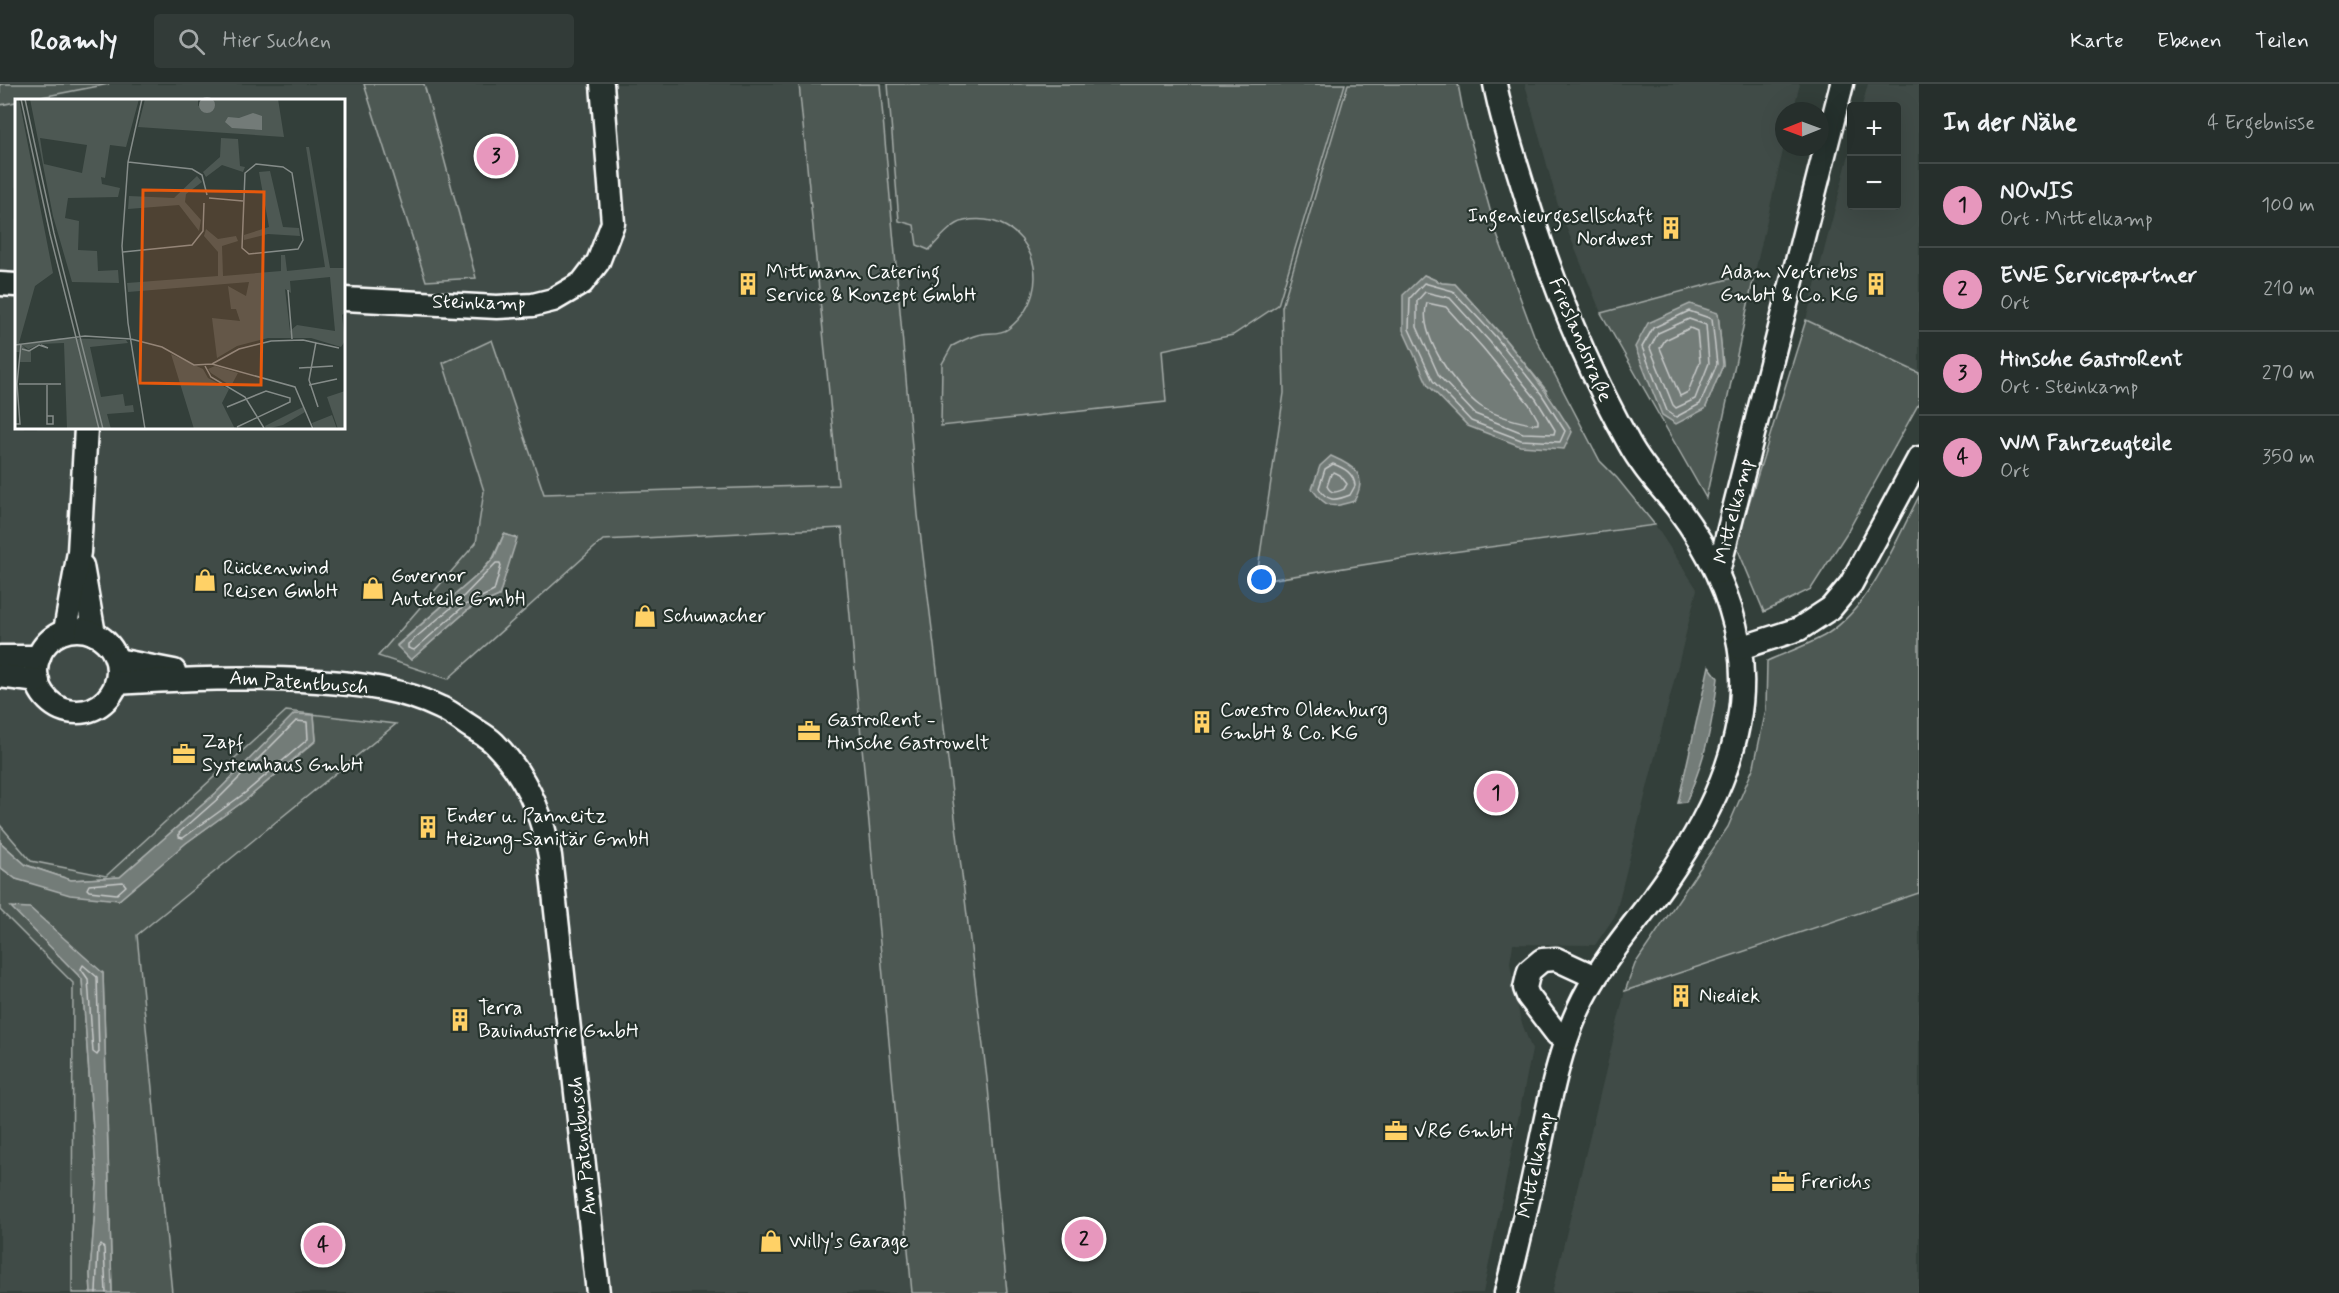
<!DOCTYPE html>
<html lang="de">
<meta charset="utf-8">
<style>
body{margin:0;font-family:Mynerve,sans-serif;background:#323b38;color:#f1f3f6}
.controls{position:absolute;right:18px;top:18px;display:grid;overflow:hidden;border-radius:6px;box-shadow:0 6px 24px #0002}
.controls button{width:54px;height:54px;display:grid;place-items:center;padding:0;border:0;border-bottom:2px solid #424a48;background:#262f2c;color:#f1f3f6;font:30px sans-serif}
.compass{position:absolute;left:1775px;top:18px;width:54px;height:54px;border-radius:50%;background:#262f2c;box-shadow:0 6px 24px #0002;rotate:269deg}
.you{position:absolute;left:1262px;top:496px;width:21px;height:21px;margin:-15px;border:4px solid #fff;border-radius:50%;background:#1a73e8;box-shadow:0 0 0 9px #1a73e833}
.badge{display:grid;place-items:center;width:39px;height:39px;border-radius:50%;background:#e797bd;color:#111;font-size:20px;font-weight:700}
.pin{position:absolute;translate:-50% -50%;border:3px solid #fff;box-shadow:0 2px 6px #0006}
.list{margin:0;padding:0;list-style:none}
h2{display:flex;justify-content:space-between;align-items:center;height:78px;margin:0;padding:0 24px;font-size:26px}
h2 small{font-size:20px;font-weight:400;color:#a4a9a9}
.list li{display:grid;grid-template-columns:39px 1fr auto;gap:18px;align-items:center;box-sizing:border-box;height:84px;padding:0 24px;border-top:2px solid #424a48}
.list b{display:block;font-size:22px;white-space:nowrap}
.list p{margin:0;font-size:20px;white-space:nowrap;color:#a4a9a9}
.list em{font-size:20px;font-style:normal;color:#a4a9a9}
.icon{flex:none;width:33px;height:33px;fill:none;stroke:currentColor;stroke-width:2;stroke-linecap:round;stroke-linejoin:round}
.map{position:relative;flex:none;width:1919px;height:1209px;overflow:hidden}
header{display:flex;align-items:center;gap:36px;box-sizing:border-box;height:84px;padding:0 30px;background:#262f2c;border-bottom:2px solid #424a48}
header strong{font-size:28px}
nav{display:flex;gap:33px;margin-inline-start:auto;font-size:21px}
.search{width:420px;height:54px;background:#323b38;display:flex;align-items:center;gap:15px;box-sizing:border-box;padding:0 21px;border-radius:6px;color:#a4a9a9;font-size:22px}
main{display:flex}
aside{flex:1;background:#262f2c}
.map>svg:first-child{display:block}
</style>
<header>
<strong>Roamly</strong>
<div class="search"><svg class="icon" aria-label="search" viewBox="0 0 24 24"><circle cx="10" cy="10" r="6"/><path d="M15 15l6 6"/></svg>Hier suchen</div>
<nav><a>Karte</a><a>Ebenen</a><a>Teilen</a></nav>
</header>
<main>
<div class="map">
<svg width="1919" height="1209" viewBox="0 0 1919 1209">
<rect width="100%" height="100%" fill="#333f3a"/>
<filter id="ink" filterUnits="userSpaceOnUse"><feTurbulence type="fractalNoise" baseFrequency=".0167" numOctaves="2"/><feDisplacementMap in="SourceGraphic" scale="12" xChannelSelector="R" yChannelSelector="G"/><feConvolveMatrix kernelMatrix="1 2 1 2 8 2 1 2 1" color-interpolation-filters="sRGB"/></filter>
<g filter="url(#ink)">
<!-- built -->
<g fill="#404c47">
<polygon points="109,0 364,0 427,197 476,193 424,0 799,0 838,402 544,410 491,257 443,279 484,407 476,460 378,572 448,595 603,456 842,444 912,1209 172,1209 137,851 395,640 286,627 106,792 31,777 0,741 0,21 16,18 16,344 344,344 344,16 23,16"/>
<polygon points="880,0 1348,0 1282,223 1284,309 1256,497 1400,475 1655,441 1697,505 1615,832 1595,861 1513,860 1510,879 1520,934 1532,966 1483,1209 1007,1209 988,1003 918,431"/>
<polygon points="1525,0 1800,0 1793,27 1784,27 1784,62 1755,188 1601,229 1559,125"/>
<polygon points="1868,0 1919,0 1919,289 1806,236 1851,63 1852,122 1896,122 1896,22 1862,22"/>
<polygon points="1919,809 1919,1209 1552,1209 1625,907"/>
<polygon points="0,826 73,899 72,1209 0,1209"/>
</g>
<!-- green -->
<g fill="#4d5853" stroke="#a6aca9" stroke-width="1.5" fill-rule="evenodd">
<polygon points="0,0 109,0 0,21"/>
<polygon points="364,0 424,0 476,194 426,197"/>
<path d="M799 0H880L918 431 988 1003 1007 1209H912L842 444 603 456 448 595 378 572 476 459 484 407 443 279 492 256 544 410 838 401ZM504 450 516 454 499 512 469 525 411 576 397 561 481 488 493 474Z"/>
<path d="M888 0H1345L1278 221 1233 251 1162 266 1166 318 941 342 942 280 952 262C960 258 969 253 977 251 987 248 1000 251 1008 245 1061 205 1030 124 964 137 951 140 938 157 929 166L917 161 914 141 899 137Z"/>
<path d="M1348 0H1458L1464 32 1497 151 1534 251 1600 377 1617 394 1655 441 1400 475 1256 498 1284 309 1282 223ZM1424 191 1442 199 1455 200 1500 249 1547 307Z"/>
<path d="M1755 188 1706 414 1601 229ZM1718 229 1723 281 1705 325Z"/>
<polygon points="1806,236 1919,289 1919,319 1848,447 1811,505 1764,528 1736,461"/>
<path d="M1919 412V809L1625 907 1635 880 1728 743 1754 682 1766 626 1767 577C1787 568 1809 561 1827 550 1871 522 1896 457 1919 412Z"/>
<polygon points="286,627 396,640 137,851 172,1209 112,1209 103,889 12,823 82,895 97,1099 90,1190 91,1209 72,1209 73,899 0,826 0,783 16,795 119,816 186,759 248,714 316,657 314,631 294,631 217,708 120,793 71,796 26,781 0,758 0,741 31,777 106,792"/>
</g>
<!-- water -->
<g fill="#737b78" stroke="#abb0ae" stroke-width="1.5">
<path d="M1424 191 1442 199 1455 200C1500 248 1538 292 1572 348L1564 365 1520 362 1468 342 1428 301 1403 246V211Z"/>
<polygon points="1690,220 1718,229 1723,281 1705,325 1676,340 1662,331 1635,263 1648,239"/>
<path d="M1331 372C1354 382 1369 391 1354 417 1331 424 1327 425 1312 405L1320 382Z"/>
<polygon points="504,450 517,454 499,512 469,525 411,576 397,562 481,488 494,474"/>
<path d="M1709 582 1718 594C1712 642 1706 673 1686 718L1678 719Z"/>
<polygon points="294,630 314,631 316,656 248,714 186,759 119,816 70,811 16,795 0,783 0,758 26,781 71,796 120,793 217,708"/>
<polygon points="11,823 30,824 103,889 112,1209 91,1209 90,1190 97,1099 82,895"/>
</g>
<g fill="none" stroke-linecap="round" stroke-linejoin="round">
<!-- shore -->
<g stroke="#c7cac9" stroke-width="1.5">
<polygon points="1424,199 1453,207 1496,253 1542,311 1565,347 1560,358 1521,356 1471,337 1433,297 1409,245 1410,214"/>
<polygon points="1425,208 1450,214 1490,258 1536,315 1555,346 1554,350 1523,349 1475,330 1439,292 1417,243 1417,217"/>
<path d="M1427 219 1446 223 1483 264 1529 320 1538 336V340C1525 341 1491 330 1480 322 1456 305 1417 250 1427 219Z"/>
<polygon points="1689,227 1712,235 1717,280 1700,320 1676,333 1667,327 1642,263 1653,244"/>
<polygon points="1689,235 1706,241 1709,279 1695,315 1676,324 1673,321 1650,264 1658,249"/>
<polygon points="1690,244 1697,247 1700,278 1688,308 1680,312 1660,264 1665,256"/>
<path d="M1333 380C1344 384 1354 389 1355 402L1350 411C1335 417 1327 418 1319 404L1325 385Z"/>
<path d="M1334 388 1340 391 1347 400 1344 405C1337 408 1331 411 1327 402L1331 390Z"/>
<polygon points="496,479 500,479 501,482 494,507 465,521 414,566 408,564 408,560 458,518"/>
<polygon points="296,637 307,638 308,655 245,709 183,754 179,753 179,749 221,712"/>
<polygon points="123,798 126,802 117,810 89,807 87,805 89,801"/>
<polygon points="83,881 97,893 99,968 97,971 93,968 88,895 81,885"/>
<polyline points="96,1209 98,1164 101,1161 104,1164 106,1209"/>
</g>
<!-- minor casing -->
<g stroke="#fff" stroke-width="27">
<g id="minor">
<path d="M1495 0C1501 32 1511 64 1521 96 1548 188 1582 275 1629 359 1642 383 1660 402 1677 423 1708 464 1730 509 1739 560 1754 645 1714 727 1667 795 1637 839 1600 877 1578 926 1558 970 1549 1020 1539 1067 1529 1114 1518 1162 1506 1209"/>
<polyline points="0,200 16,201"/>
<polyline points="344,215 497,223 533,221 553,216 582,199 598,178 613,139 602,0"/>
<polyline points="82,482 94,550"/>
<polyline points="1718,488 1842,0"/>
<circle cx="77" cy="587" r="41"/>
<polyline points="65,547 79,468 86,344"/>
<polyline points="1740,564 1799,545 1831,524 1851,500 1919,374"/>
<polyline points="0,573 39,573"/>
<polyline points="117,576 174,587"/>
<polyline points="0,592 38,597"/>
<path d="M117 599C184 595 250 592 317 597 359 600 403 605 441 624 451 628 459 635 468 641 477 647 487 652 494 659 526 691 542 729 550 772L598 1209"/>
<polyline points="1566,954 1557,950 1528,912 1525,904 1529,887 1542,876 1556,875 1595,893"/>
</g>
</g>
<!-- minor -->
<use href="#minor" stroke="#26332d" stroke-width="22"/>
</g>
</g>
<!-- icons -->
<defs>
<g id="building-bare" transform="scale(1.8)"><path d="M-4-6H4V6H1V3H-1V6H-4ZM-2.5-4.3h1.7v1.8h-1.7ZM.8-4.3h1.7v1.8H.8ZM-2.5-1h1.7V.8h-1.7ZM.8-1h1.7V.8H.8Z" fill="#ffd166" stroke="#26332d" stroke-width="2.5" paint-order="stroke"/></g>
<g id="shop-bare" transform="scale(1.8)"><path d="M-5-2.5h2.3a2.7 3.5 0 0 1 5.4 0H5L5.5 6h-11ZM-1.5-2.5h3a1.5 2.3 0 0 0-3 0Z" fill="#ffd166" stroke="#26332d" stroke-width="2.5" paint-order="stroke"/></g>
<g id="office-bare" transform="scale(1.8)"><path d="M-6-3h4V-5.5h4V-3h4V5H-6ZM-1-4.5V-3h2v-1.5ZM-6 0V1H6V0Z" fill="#ffd166" stroke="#26332d" stroke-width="2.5" paint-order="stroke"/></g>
</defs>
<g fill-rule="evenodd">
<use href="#building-bare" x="1671" y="144"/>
<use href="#building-bare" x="748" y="200"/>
<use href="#building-bare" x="1876" y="200"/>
<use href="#shop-bare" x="205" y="496"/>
<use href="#shop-bare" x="373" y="504"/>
<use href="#shop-bare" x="645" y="532"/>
<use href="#building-bare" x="1202" y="638"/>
<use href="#office-bare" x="809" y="647"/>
<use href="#office-bare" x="184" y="670"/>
<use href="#building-bare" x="428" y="743"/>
<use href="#building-bare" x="1681" y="912"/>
<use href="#building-bare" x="460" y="936"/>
<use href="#office-bare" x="1396" y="1047"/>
<use href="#office-bare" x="1783" y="1098"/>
<use href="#shop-bare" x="771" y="1157"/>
</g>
<g text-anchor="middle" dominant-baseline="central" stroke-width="4.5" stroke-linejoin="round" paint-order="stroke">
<!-- poi labels -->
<g font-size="20" fill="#fff" stroke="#26332d" text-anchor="start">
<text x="1653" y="132" text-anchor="end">Ingenieurgesellschaft<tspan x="1653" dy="23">Nordwest</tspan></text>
<text x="766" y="188">Mittmann Catering<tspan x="766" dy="23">Service &amp; Konzept GmbH</tspan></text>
<text x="1858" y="188" text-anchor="end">Adam Vertriebs<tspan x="1858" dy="23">GmbH &amp; Co. KG</tspan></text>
<text x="223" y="484">Rückenwind<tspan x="223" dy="23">Reisen GmbH</tspan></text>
<text x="391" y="492">Governor<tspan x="391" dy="23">Autoteile GmbH</tspan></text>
<text x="663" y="532">Schumacher</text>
<text x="1220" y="626">Covestro Oldenburg<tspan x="1220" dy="23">GmbH &amp; Co. KG</tspan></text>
<text x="827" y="636">GastroRent -<tspan x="827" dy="23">Hinsche Gastrowelt</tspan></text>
<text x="202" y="658">Zapf<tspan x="202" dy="23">Systemhaus GmbH</tspan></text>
<text x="446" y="732">Ender u. Panneitz<tspan x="446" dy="23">Heizung-Sanitär GmbH</tspan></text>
<text x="1699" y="912">Niediek</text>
<text x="478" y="924">Terra<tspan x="478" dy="23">Bauindustrie GmbH</tspan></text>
<text x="1414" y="1047">VRG GmbH</text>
<text x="1801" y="1098">Frerichs</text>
<text x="789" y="1157">Willy's Garage</text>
</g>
<!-- street labels -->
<g font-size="20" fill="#fff" stroke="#26332d">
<text transform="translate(479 219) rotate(1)">Steinkamp</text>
<text transform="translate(1580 256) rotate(67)">Frieslandstraße</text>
<text transform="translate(1734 427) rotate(-76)">Mittelkamp</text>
<text transform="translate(299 599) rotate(4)">Am Patentbusch</text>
<text transform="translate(583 1062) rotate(-96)">Am Patentbusch</text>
<text transform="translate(1536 1081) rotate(-78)">Mittelkamp</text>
</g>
</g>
<!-- overview -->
<g transform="translate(15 15)">
<rect width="330" height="330" fill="#333f3a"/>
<path d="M0 0H4L38 174 20 187 4 244 16 252V263H5V253H0ZM15 0H124L111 48 95 46 90 79 86 78 87 85 105 89 103 98 53 99 50 119 64 122 63 151 82 152 83 172 103 171 104 184 57 183 38 117ZM25 39 72 46 67 74 29 65ZM130 0H183V7L196 0H263L269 38 123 28ZM206 39 223 40 225 67 230 68 228 73 207 66 191 78 188 73 205 58ZM291 48H294L315 169H330V213L327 216 330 242 326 248 296 239H253L222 247 202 259 197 219 225 222 221 210H216L213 187 231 197 234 183 113 193 112 184 203 177V153L189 137 191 130 203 140 221 137 223 142 207 147 208 177 266 172V156H270L272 172 310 168ZM315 178 320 232 282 226 275 232 270 190 276 194 275 182ZM255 72 268 128 284 129 285 137 253 135 229 141V136L254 128 244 73ZM182 77 187 83 171 95 170 103 186 121 184 132 164 106 113 110 114 97 159 99ZM45 239 111 241 113 244 75 248 86 298 108 295 110 307 118 306 119 313 92 315 96 330H52L49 244 24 245 12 251 7 246ZM156 255 188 270 193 279 214 290 207 304 220 330H179ZM200 267 223 274 216 287 196 274 193 270ZM330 292V330H323L312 298ZM288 308 290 313 268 326 251 330 250 327ZM317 316 322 330H299L297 324Z" fill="#4d5853" fill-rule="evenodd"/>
<path d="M184 6a8 8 0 1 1 16 0a8 8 0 1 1-16 0ZM238 14 247 17V31L217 29 210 23 213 18 224 19Z" fill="#737b78"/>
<path fill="none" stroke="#858c89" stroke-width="1.5" d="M6 0 35 135 84 330M10 0 39 134 88 330M127 0 113 63 107 147 113 224 130 330M0 13V36M113 63 177 70 187 76 192 96M241 65 268 68 277 74 288 141 283 150 234 155 227 149 230 74ZM194 99 228 102M108 153 177 146 188 132 189 104M273 191 277 240M301 243 294 281 303 308M0 246 70 237 116 240 147 248 179 266 197 265 280 288 298 330M7 250 14 252 24 246 33 249 26 246M197 265 224 250 256 242 288 241 324 249M190 267 196 278 230 298 249 329M284 269 318 267M4 285H46M32 286V325H38V317H32M294 286 322 280M212 308 251 292 275 299V303L222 328M0 319V325H5L2 285 6 245"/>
<path fill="#e8590c" fill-opacity="0.15" stroke="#e8590c" stroke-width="3" d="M128 91 249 93 246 286 125 284Z"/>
<rect width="330" height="330" fill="none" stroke="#fff" stroke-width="3"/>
</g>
</svg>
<div class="controls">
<button>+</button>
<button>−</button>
</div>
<svg class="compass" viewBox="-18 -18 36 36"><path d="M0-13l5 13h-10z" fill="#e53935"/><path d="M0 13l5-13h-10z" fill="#a4a9a9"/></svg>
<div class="you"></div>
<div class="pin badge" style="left:1496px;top:709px">1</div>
<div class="pin badge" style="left:1084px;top:1155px">2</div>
<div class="pin badge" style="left:496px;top:72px">3</div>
<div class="pin badge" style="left:323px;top:1161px">4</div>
</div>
<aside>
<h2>In der Nähe<small>4 Ergebnisse</small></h2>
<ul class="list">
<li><span class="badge">1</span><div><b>NOWIS</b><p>Ort · Mittelkamp</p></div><em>100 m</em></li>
<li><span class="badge">2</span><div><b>EWE Servicepartner</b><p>Ort</p></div><em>210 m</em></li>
<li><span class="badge">3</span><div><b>Hinsche GastroRent</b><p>Ort · Steinkamp</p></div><em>270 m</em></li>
<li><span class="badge">4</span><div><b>WM Fahrzeugteile</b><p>Ort</p></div><em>350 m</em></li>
</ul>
</aside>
</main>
